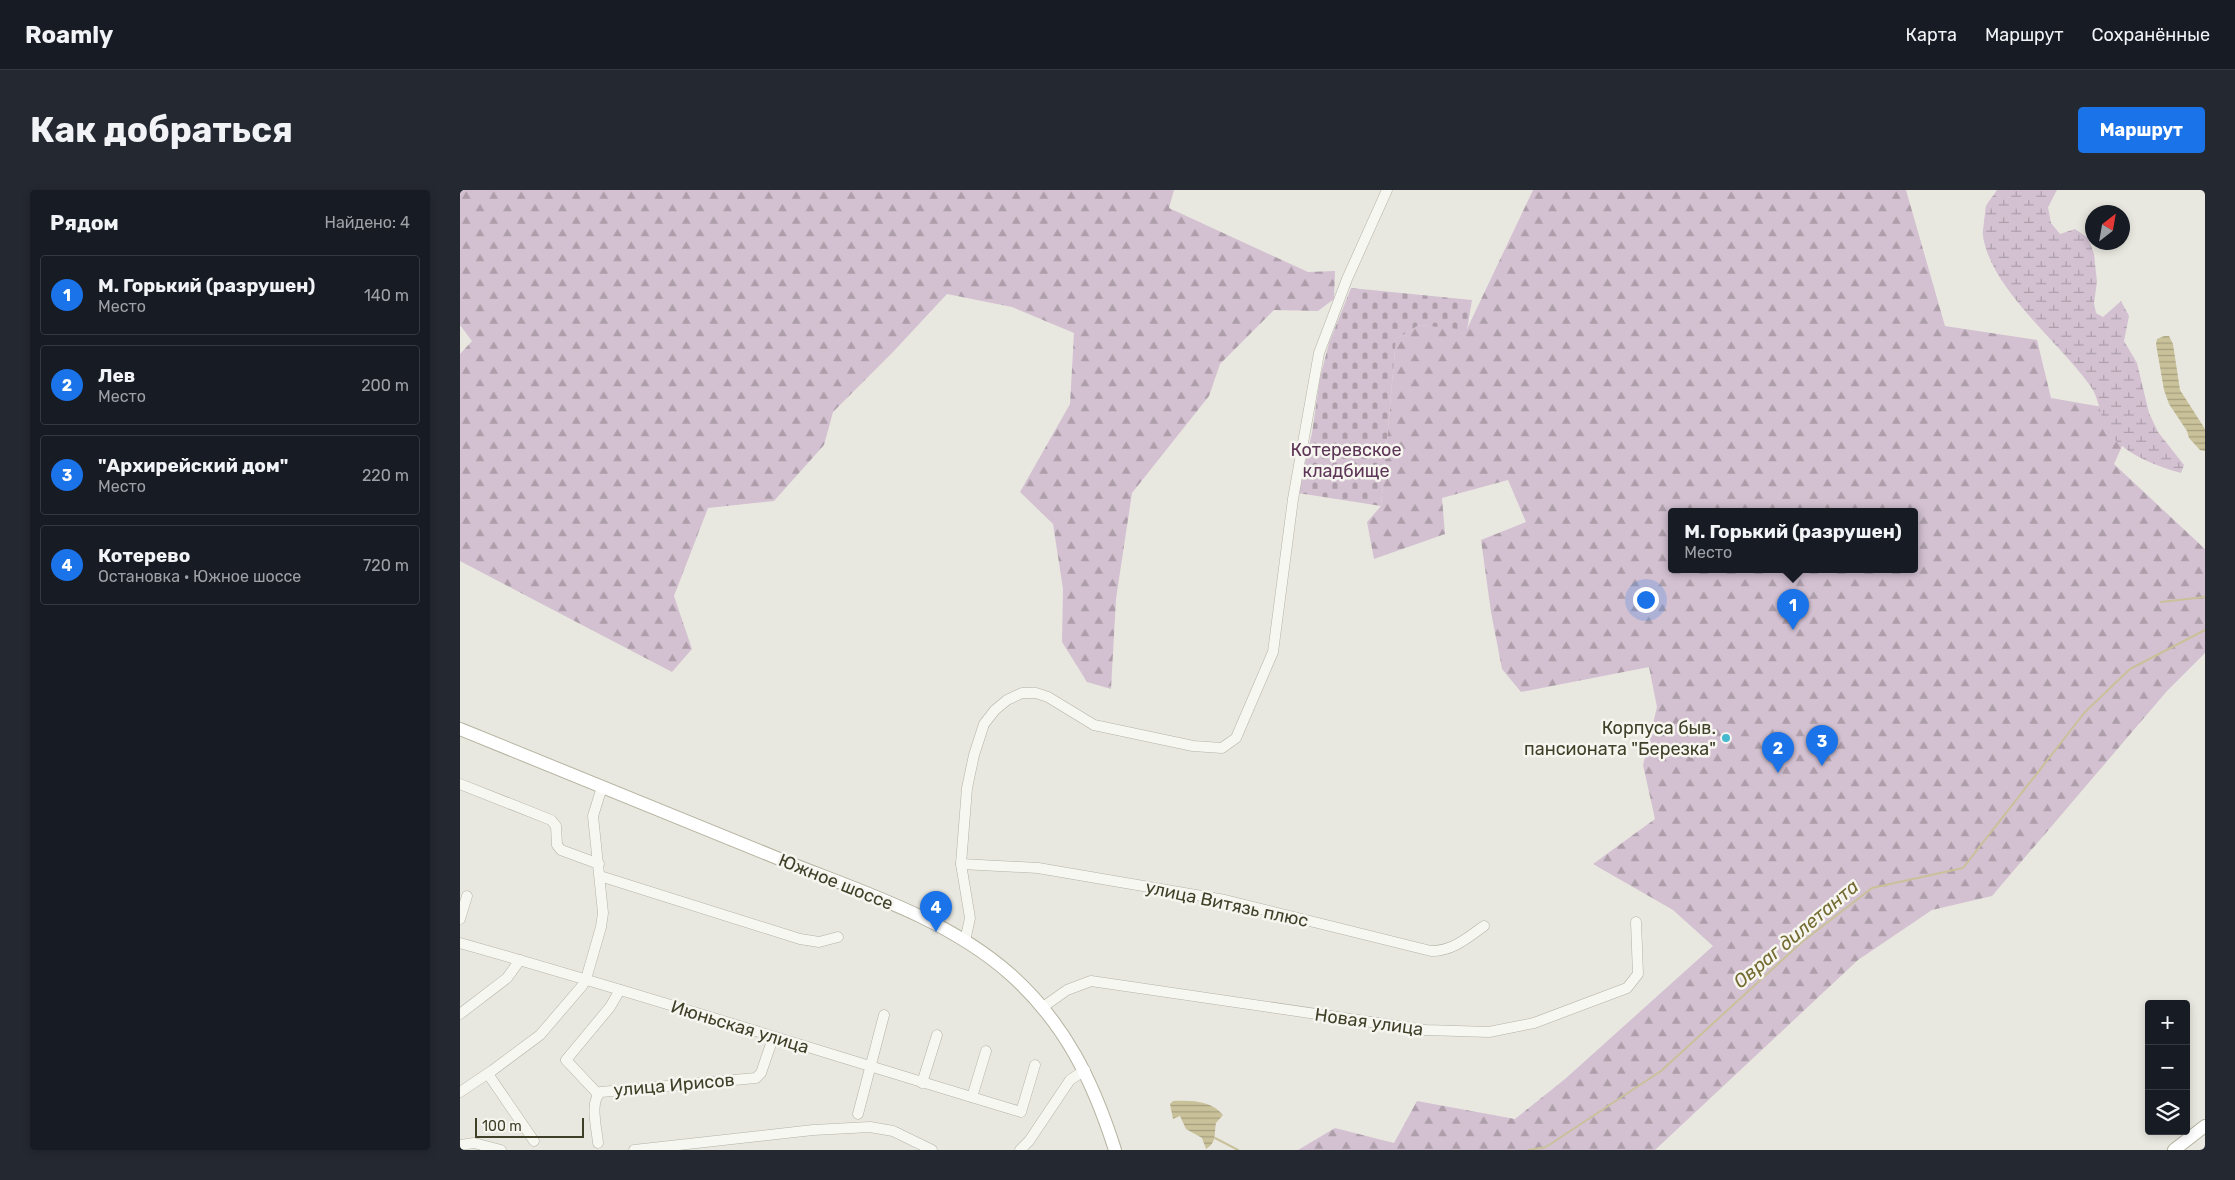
<!DOCTYPE html>
<html lang="ru">
<meta charset="utf-8">
<style>
body{margin:0;font-family:Rubik,sans-serif;background:#242831;color:#f1f3f6}
.controls{position:absolute;right:15px;bottom:15px;display:grid;overflow:hidden;border-radius:5px;box-shadow:0 2px 8px #0003}
.controls button{width:45px;height:45px;display:grid;place-items:center;padding:0;border:0;border-bottom:1px solid #363941;background:#171b24;color:#f1f3f6;font:25px sans-serif}
.compass{position:absolute;left:1625px;top:15px;width:45px;height:45px;border-radius:50%;background:#171b24;box-shadow:0 2px 8px #0003;rotate:31deg}
.scale{position:absolute;left:15px;bottom:12px;width:109px;box-sizing:border-box;padding-left:5px;border:2px solid #403f28;border-top:0;font-size:14px;line-height:18px;white-space:nowrap;color:#403f28;-webkit-text-stroke:4px #f6f5ef;paint-order:stroke}
.you{position:absolute;left:1185px;top:409px;width:18px;height:18px;margin:-12px;border:4px solid #fff;border-radius:50%;background:#1a73e8;box-shadow:0 0 0 8px #1a73e833}
.badge{display:grid;place-items:center;width:32px;height:32px;border-radius:50%;background:#1a73e8;color:#fff;font-size:16px;font-weight:700}
.pin{position:absolute;translate:-50% -41px;filter:drop-shadow(0 1px 2px #0008)}
.pin::after{content:'';position:absolute;top:26px;width:18px;height:15px;background:inherit;clip-path:polygon(0 0,100% 0,50% 100%)}
.popup{position:absolute;left:1208px;top:318px;width:250px;height:65px;box-sizing:border-box;display:grid;place-content:center;border-radius:5px;background:#171b24;filter:drop-shadow(0 1px 4px #0005);font-size:16px;white-space:nowrap;color:#9ea1a6}
.popup b{font-size:19px;color:#f1f3f6}
.popup::after{content:'';position:absolute;left:50%;top:100%;margin-left:-10px;border:10px solid transparent;border-top-color:#171b24}
.list{margin:0;padding:0;list-style:none}
h2{display:flex;justify-content:space-between;align-items:center;height:65px;margin:0;padding:0 20px;font-size:21px}
h2 small{font-size:16px;font-weight:400;color:#9ea1a6}
.list li{display:grid;grid-template-columns:32px 1fr auto;gap:15px;align-items:center;box-sizing:border-box;height:80px;margin:0 10px 10px;padding:0 10px;border:1px solid #363941;border-radius:5px}
.list b{display:block;font-size:19px;white-space:nowrap}
.list p{margin:0;font-size:16px;white-space:nowrap;color:#9ea1a6}
.list em{font-size:16px;font-style:normal;color:#9ea1a6}
.icon{flex:none;width:28px;height:28px;fill:none;stroke:currentColor;stroke-width:2;stroke-linecap:round;stroke-linejoin:round}
.map{position:relative;flex:none;width:1745px;height:960px;overflow:hidden;border-radius:5px}
header{display:flex;align-items:center;gap:30px;box-sizing:border-box;height:70px;padding:0 25px;background:#171b24;border-bottom:1px solid #363941}
header strong{font-size:24px}
nav{display:flex;gap:28px;margin-inline-start:auto;font-size:18px}
.intro{display:flex;align-items:center;justify-content:space-between;box-sizing:border-box;height:120px;padding:0 30px}
h1{margin:0;font-size:35px}
.button{padding:12px 22px;border-radius:5px;background:#1a73e8;color:#fff;font-size:18px;font-weight:700}
main{display:flex;gap:30px;padding:0 30px}
aside{flex:1;background:#171b24;border-radius:5px;box-shadow:0 2px 8px #0003}
.map>svg:first-child{display:block}
</style>
<header>
<strong>Roamly</strong>
<nav><a>Карта</a><a>Маршрут</a><a>Сохранённые</a></nav>
</header>
<div class="intro"><h1>Как добраться</h1><a class="button">Маршрут</a></div>
<main>
<aside>
<h2>Рядом<small>Найдено: 4</small></h2>
<ul class="list">
<li><span class="badge">1</span><div><b>М. Горький (разрушен)</b><p>Место</p></div><em>140 m</em></li>
<li><span class="badge">2</span><div><b>Лев</b><p>Место</p></div><em>200 m</em></li>
<li><span class="badge">3</span><div><b>&quot;Архирейский дом&quot;</b><p>Место</p></div><em>220 m</em></li>
<li><span class="badge">4</span><div><b>Котерево</b><p>Остановка · Южное шоссе</p></div><em>720 m</em></li>
</ul>
</aside>
<div class="map">
<svg width="1745" height="960" viewBox="0 0 1745 960">
<defs>
<pattern id="forest-firs" width="22" height="20" patternUnits="userSpaceOnUse" patternTransform="scale(1.25)"><rect width="22" height="20" fill="#d3c1d2"/><path d="M5 1l3.5 6h-7zM16 11l3.5 6h-7z" fill="#ad9eaa"/></pattern>
<pattern id="wetland-marsh" width="20" height="14" patternUnits="userSpaceOnUse" patternTransform="scale(1.25)"><rect width="20" height="14" fill="#d3c1d2"/><path d="M1 5h8M5 5V1M11 12h8M15 12V8" fill="none" stroke="#ad9eaa"/></pattern>
<pattern id="cemetery-stones" width="16" height="16" patternUnits="userSpaceOnUse" patternTransform="scale(1.25)"><rect width="16" height="16" fill="#d3c1d2"/><path d="M2 7V4a2 2 0 0 1 4 0v3zM10 15v-3a2 2 0 0 1 4 0v3z" fill="#ad9eaa"/></pattern>
<pattern id="water-rules" width="6" height="5" patternUnits="userSpaceOnUse" patternTransform="scale(1.25)"><rect width="6" height="5" fill="#c9c19a"/><path d="M0 2.5h6" fill="none" stroke="#a59e7e"/></pattern>
</defs>
<rect width="100%" height="100%" fill="#e9e8e0"/>
<!-- forest -->
<g fill="url(#forest-firs)" fill-rule="evenodd">
<polygon points="0,0 714,0 709,18 848,82 875,81 874,109 858,121 814,120 760,174 749,206 672,303 656,409 651,499 627,492 602,452 603,399 593,334 560,302 610,214 614,143 552,117 487,104 433,162 373,222 364,255 314,311 248,318 214,406 232,459 212,482 0,371 0,164 12,151 0,135"/>
<path d="M1073 0H1446L1485 136 1577 150 1591 208 1677 223 1654 274 1745 359V463L1707 501 1532 706 1472 720 1398 770 1195 960H838L875 938 934 953 957 911 1055 929 1105 889 1253 756 1213 720 1133 674 1195 629 1183 575 1197 517 1189 477 1061 502 1042 479 1031 422 1021 350 1066 332 1048 290 982 308 985 344 914 369 907 332 921 316 936 149 959 135 1007 139ZM1212 321H1454V379H1212Z"/>
</g>
<!-- wetland -->
<path fill="url(#wetland-marsh)" d="M1537 0H1597L1588 17 1591 33 1600 44 1615 39 1628 48 1634 64 1637 92 1634 113 1636 123 1643 127 1661 111 1669 126 1664 151 1677 173 1689 223 1698 242 1724 275 1721 283C1698 277 1671 266 1654 249 1639 235 1642 213 1631 197 1601 153 1531 100 1523 46 1522 42 1524 36 1524 31 1525 26 1525 20 1526 16 1529 10 1534 5 1537 0Z"/>
<!-- cemetery -->
<polygon fill="url(#cemetery-stones)" points="891,98 1012,110 1007,140 959,135 936,149 921,316 838,303 852,243 860,188 869,153"/>
<!-- water -->
<g fill="url(#water-rules)">
<polygon points="1704,146 1709,146 1713,154 1720,200 1745,239 1745,261 1740,260 1729,248 1727,241 1709,214 1704,200 1696,154 1697,149"/>
<path d="M713 911C730 910 751 910 763 925L756 933C754 943 757 953 746 959L742 948 726 939 720 926 713 929 710 914Z"/>
</g>
<g fill="none" stroke-linecap="round" stroke-linejoin="round">
<!-- stream -->
<g stroke="#c9c19a" stroke-width="2">
<polyline points="1701,412 1745,407"/>
<polyline points="755,948 778,960"/>
<polyline points="1069,960 1086,957 1201,881 1342,752 1412,698 1503,678 1625,522 1670,479 1745,440"/>
</g>
<!-- minor casing -->
<g stroke="#b3b2a5" stroke-width="11">
<g id="minor">
<polyline points="0,594 91,630 96,636 97,655 101,660 139,674"/>
<path d="M501 674 578 678 765 710 971 761C993 761 1007 748 1024 736"/>
<polyline points="140,686 340,749 359,752 378,747"/>
<polyline points="0,729 7,706"/>
<polyline points="505,751 510,728 501,674 507,598 514,565 524,534 535,520 547,510 562,503 576,503 588,507 634,535 733,556 762,558 776,548 813,462 833,309 859,163 887,89 927,0"/>
<path d="M0 753C188 806 374 866 561 922L575 875"/>
<polyline points="583,817 607,800 631,791 966,840 1029,842 1074,833 1167,798 1178,784 1176,732"/>
<polyline points="0,824 47,788 60,770"/>
<polyline points="28,884 74,951"/>
<polyline points="462,893 477,845"/>
<polyline points="0,902 33,880 80,845 122,796 126,789 141,737 143,723 133,626 142,597"/>
<polyline points="138,904 106,870 150,817 160,800"/>
<polyline points="512,907 526,861"/>
<polyline points="398,924 424,825"/>
<path d="M138 953C137 939 129 911 141 902L296 888 301 883 313 848"/>
<polyline points="0,955 14,953 41,960"/>
<polyline points="174,960 353,940 410,937 433,941 472,960"/>
<polyline points="560,960 569,951 610,890 625,880"/>
</g>
</g>
<!-- major casing -->
<g stroke="#b5b39f" stroke-width="14">
<g id="major">
<path d="M0 539C106 582 212 625 317 668 396 700 486 727 550 784 605 833 633 891 655 960"/>
<polyline points="1714,960 1745,936"/>
</g>
</g>
<!-- minor -->
<use href="#minor" stroke="#f7f7f2" stroke-width="10"/>
<!-- major -->
<use href="#major" stroke="#fff" stroke-width="12"/>
</g>
<!-- markers -->
<circle fill="#44b9cf" stroke="#f6f5ef" stroke-width="2" cx="1266" cy="548" r="5"/>
<g text-anchor="middle" dominant-baseline="central" stroke-width="5" stroke-linejoin="round" paint-order="stroke">
<!-- park labels -->
<g font-size="18" fill="#5c3557" stroke="#f6f5ef">
<text x="886" y="260">Котеревское<tspan x="886" dy="21">кладбище</tspan></text>
</g>
<!-- poi labels -->
<g font-size="18" fill="#403f28" stroke="#f6f5ef" text-anchor="end">
<text x="1256" y="538">Корпуса быв.<tspan x="1256" dy="21">пансионата "Березка"</tspan></text>
</g>
<!-- street labels -->
<g font-size="18" fill="#403f28" stroke="#f6f5ef">
<text transform="translate(376 692) rotate(22)">Южное шоссе</text>
<text transform="translate(767 714) rotate(12)">улица Витязь плюс</text>
<text transform="translate(909 832) rotate(8)">Новая улица</text>
<text transform="translate(280 837) rotate(17)">Июньская улица</text>
<text transform="translate(214 895) rotate(-5)">улица Ирисов</text>
</g>
<!-- water labels -->
<g font-size="19" font-style="italic" fill="#746b32" stroke="#f6f5ef">
<text transform="translate(1336 744) rotate(-40)">Овраг дилетанта</text>
</g>
</g>
</svg>
<div class="controls">
<button>+</button>
<button>−</button>
<button><svg class="icon" aria-label="layers" viewBox="0 0 24 24"><path d="M12 4l9 5-9 5-9-5zM3 14l9 5 9-5"/></svg></button>
</div>
<svg class="compass" viewBox="-18 -18 36 36"><path d="M0-13l5 13h-10z" fill="#e53935"/><path d="M0 13l5-13h-10z" fill="#9ea1a6"/></svg>
<div class="scale">100 m</div>
<div class="you"></div>
<div class="pin badge" style="left:1333px;top:440px">1</div>
<div class="popup"><b>М. Горький (разрушен)</b>Место</div>
<div class="pin badge" style="left:1318px;top:583px">2</div>
<div class="pin badge" style="left:1362px;top:576px">3</div>
<div class="pin badge" style="left:476px;top:742px">4</div>
</div>
</main>
